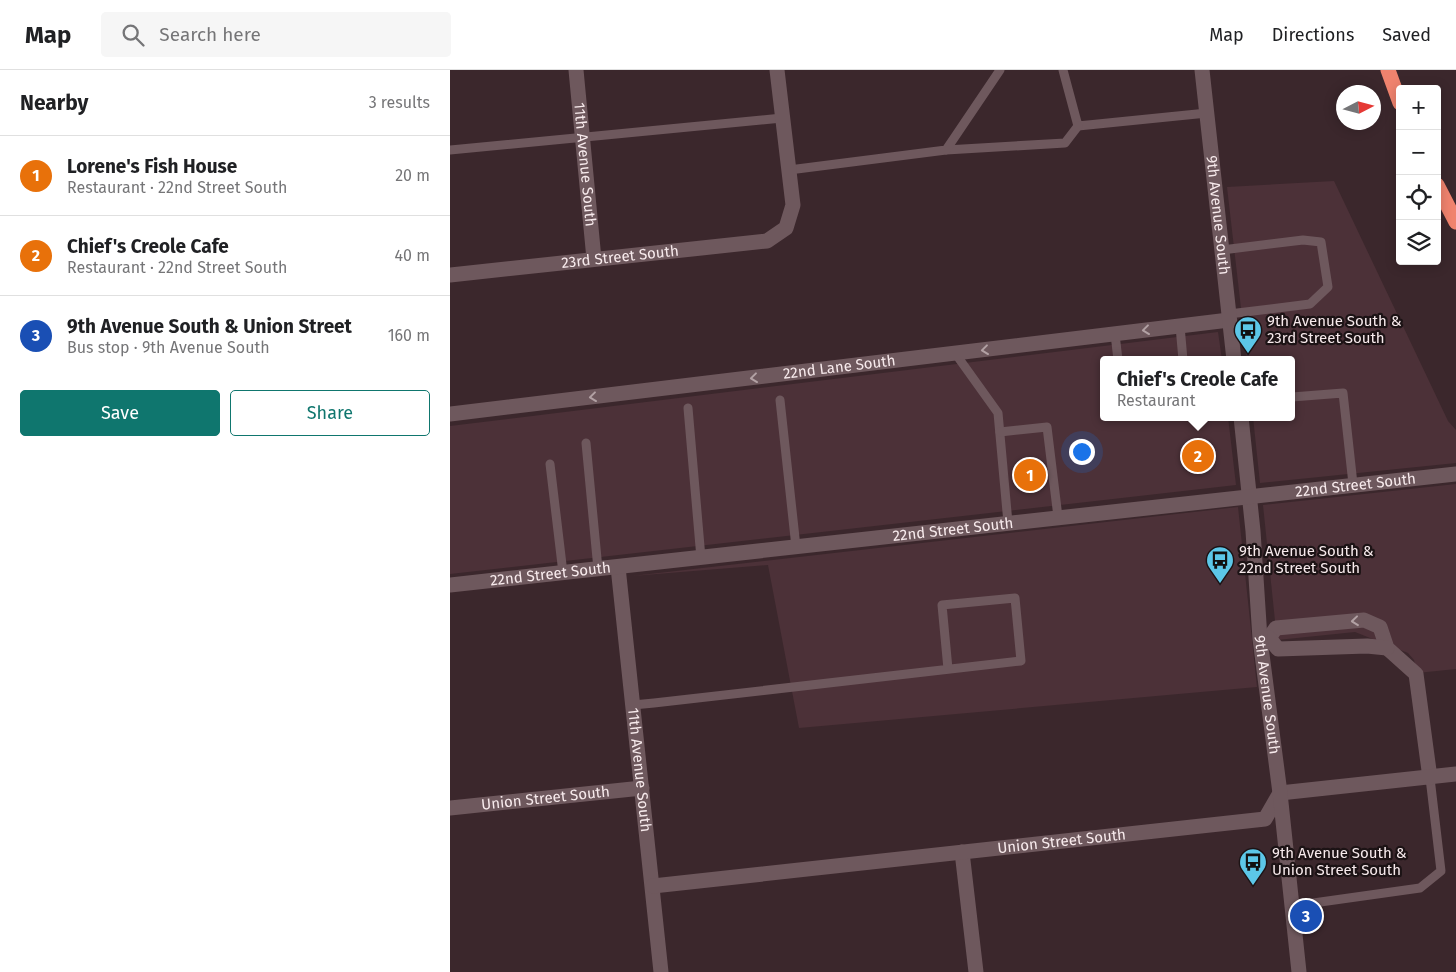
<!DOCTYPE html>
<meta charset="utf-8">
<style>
body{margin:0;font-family:"Fira Sans",sans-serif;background:#f6f6f6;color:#202124}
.controls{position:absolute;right:15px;top:15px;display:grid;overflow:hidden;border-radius:5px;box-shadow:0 2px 12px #0003}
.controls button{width:45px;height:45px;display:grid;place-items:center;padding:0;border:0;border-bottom:1px solid #e0e0e0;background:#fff;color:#202124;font:25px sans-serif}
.compass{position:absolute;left:886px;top:15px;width:45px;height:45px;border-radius:50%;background:#fff;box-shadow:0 2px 12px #0003;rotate:84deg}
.you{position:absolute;left:631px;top:381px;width:18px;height:18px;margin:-12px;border:4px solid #fff;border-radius:50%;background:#1a73e8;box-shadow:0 0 0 8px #1a73e833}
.badge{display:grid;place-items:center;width:32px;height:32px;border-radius:50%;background:#0f766e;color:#fff;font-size:16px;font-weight:700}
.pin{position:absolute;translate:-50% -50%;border:2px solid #fff;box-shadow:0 1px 5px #0006}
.popup{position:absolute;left:650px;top:286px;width:195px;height:65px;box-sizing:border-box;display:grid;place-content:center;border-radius:5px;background:#fff;filter:drop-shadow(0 1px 4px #0005);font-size:16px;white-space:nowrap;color:#757577}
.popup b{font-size:19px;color:#202124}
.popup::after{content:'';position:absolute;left:50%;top:100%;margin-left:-10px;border:10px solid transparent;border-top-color:#fff}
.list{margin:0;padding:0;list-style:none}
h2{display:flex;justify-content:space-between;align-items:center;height:65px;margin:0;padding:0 20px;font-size:21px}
h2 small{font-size:16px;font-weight:400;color:#757577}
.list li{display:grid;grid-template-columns:32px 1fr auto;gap:15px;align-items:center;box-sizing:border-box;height:80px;padding:0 20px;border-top:1px solid #e0e0e0}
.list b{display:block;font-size:19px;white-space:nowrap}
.list p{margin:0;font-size:16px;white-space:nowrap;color:#757577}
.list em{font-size:16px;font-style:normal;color:#757577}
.actions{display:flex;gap:10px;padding:15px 20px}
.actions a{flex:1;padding:11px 0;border:1px solid #0f766e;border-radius:5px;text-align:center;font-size:18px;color:#0f766e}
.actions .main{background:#0f766e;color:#fff}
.icon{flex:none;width:28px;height:28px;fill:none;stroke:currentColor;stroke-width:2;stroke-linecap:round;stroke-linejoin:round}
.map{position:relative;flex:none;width:1006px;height:902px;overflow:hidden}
header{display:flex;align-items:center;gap:30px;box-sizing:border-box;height:70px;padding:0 25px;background:#fff;border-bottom:1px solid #e0e0e0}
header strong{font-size:24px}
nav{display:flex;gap:28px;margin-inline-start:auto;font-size:18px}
.search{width:350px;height:45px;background:#f6f6f6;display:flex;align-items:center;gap:12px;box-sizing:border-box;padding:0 18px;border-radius:5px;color:#757577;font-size:19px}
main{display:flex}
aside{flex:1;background:#fff}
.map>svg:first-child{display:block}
</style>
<header>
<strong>Map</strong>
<div class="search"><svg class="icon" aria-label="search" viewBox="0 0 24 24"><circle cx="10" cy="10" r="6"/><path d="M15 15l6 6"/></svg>Search here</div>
<nav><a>Map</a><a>Directions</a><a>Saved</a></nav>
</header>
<main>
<aside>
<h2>Nearby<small>3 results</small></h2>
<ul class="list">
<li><span class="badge" style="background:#e8710a">1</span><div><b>Lorene's Fish House</b><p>Restaurant · 22nd Street South</p></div><em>20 m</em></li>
<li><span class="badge" style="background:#e8710a">2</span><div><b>Chief's Creole Cafe</b><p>Restaurant · 22nd Street South</p></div><em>40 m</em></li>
<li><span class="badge" style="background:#1a4fb4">3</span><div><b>9th Avenue South &amp; Union Street</b><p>Bus stop · 9th Avenue South</p></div><em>160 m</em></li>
</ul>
<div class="actions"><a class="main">Save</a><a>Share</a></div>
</aside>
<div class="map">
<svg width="1006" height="902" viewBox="0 0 1006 902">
<rect width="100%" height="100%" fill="#3b272c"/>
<!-- built -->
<g fill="#4c3138">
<polygon points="884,111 998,351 1006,360 1006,393 810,413 803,347 842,347 842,290 797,290 777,117"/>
<polygon points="768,262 772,290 654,290 654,347 778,347 786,415 0,504 0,356"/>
<polygon points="1006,414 1006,599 967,603 964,590 958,583 905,562 827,570 813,435"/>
<polygon points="788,437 807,617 349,658 318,495 182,506"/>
</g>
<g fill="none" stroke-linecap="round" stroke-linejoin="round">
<!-- service -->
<g stroke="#6e585d" stroke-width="9">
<polyline points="613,0 628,56 757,43"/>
<polyline points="0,80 332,48"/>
<polyline points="496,80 615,73 628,56"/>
<polyline points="339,100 496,80 550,0"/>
<polyline points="772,180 853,170 871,172 878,217 860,234 779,244"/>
<polyline points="730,256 733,290"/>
<polyline points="665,264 668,290"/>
<polyline points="505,283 548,343 558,453"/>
<polyline points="842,327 893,323 903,414"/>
<polyline points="330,330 346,477"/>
<polyline points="238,338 251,488"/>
<polyline points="550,362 597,357 608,447"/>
<polyline points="136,373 148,499"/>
<polyline points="100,394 113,503"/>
<polyline points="183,635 204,633 571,591 565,528 492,535 498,599"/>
<polyline points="842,836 970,818 991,801 980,708"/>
</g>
<!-- minor -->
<g stroke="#6e585d" stroke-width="15">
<path id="s1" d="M126 0 144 189"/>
<path id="s2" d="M0 205 317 171 336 158 343 135 327 0"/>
<path id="s3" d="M0 344 779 250"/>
<path id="s4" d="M168 497 211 902"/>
<polyline points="819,568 826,558 914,550 930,557 937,578 966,604 980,708"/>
<polyline points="819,568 828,579 917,576 937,578"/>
<path id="s5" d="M0 738 192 718"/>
<polyline points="512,782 526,902"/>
<path id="s6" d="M203 816 815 749 830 723 1006 704"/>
</g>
<!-- tertiary -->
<g stroke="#6e585d" stroke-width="15">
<path id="s7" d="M752 0 784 290"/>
<path id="s8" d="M791 347 803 461 810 569 830 723 849 902"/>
<path id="s9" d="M0 515 1006 404"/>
</g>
<!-- motorway -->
<g stroke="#f0836e" stroke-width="15">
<polyline points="938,0 950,33"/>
<polyline points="987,115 1006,152"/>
</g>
</g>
<!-- one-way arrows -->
<defs><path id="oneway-chevron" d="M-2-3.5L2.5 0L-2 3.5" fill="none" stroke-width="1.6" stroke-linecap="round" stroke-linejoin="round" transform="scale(1.25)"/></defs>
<g stroke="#b2a1a4">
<use href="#oneway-chevron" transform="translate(696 260) rotate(173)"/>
<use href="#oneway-chevron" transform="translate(535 280) rotate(173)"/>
<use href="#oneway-chevron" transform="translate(304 308) rotate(173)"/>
<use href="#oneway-chevron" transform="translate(143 327) rotate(173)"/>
<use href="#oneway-chevron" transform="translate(905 551) rotate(174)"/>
</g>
<!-- icons -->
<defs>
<g id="bus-pin" transform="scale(1.4375)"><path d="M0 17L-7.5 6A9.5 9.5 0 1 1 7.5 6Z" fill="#5cc7e8" stroke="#1c1315"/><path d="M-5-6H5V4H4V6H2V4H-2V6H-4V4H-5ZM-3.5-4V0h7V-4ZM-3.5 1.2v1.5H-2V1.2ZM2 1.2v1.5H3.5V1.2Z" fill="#111"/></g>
</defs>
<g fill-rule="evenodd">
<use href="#bus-pin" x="798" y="260"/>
<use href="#bus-pin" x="770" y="490"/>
<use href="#bus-pin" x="803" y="792"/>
</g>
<g text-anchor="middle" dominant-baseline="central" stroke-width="4.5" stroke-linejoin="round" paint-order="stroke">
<!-- street labels -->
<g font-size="15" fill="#f7eaec" stroke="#1c1315">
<text stroke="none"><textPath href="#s1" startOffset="95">11th Avenue South</textPath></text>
<text stroke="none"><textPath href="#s7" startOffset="146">9th Avenue South</textPath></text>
<text stroke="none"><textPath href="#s2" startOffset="171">23rd Street South</textPath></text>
<text stroke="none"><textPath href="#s3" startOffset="392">22nd Lane South</textPath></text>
<text stroke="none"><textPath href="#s9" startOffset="911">22nd Street South</textPath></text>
<text stroke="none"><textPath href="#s9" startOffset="506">22nd Street South</textPath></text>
<text stroke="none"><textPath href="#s9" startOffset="101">22nd Street South</textPath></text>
<text stroke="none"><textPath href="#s8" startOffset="279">9th Avenue South</textPath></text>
<text stroke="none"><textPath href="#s4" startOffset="204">11th Avenue South</textPath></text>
<text stroke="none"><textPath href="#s5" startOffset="96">Union Street South</textPath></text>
<text stroke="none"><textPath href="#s6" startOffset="411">Union Street South</textPath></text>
</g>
<!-- poi labels -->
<g font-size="15" fill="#f7eaec" stroke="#1c1315" text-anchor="start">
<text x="817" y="251">9th Avenue South &amp;<tspan x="817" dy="17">23rd Street South</tspan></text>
<text x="789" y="481">9th Avenue South &amp;<tspan x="789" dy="17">22nd Street South</tspan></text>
<text x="822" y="783">9th Avenue South &amp;<tspan x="822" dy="17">Union Street South</tspan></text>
</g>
</g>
</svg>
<div class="controls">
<button>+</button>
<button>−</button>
<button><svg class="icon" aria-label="locate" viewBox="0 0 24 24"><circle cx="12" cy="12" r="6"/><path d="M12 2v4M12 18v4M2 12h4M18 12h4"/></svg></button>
<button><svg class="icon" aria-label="layers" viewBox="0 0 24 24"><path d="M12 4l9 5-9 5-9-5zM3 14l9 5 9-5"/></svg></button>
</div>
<svg class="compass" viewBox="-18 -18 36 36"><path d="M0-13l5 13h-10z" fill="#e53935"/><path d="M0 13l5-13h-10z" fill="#757577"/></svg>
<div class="you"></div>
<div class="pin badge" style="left:580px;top:405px;background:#e8710a">1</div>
<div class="pin badge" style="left:748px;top:386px;background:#e8710a">2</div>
<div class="popup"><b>Chief's Creole Cafe</b>Restaurant</div>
<div class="pin badge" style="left:856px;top:846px;background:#1a4fb4">3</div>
</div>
</main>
